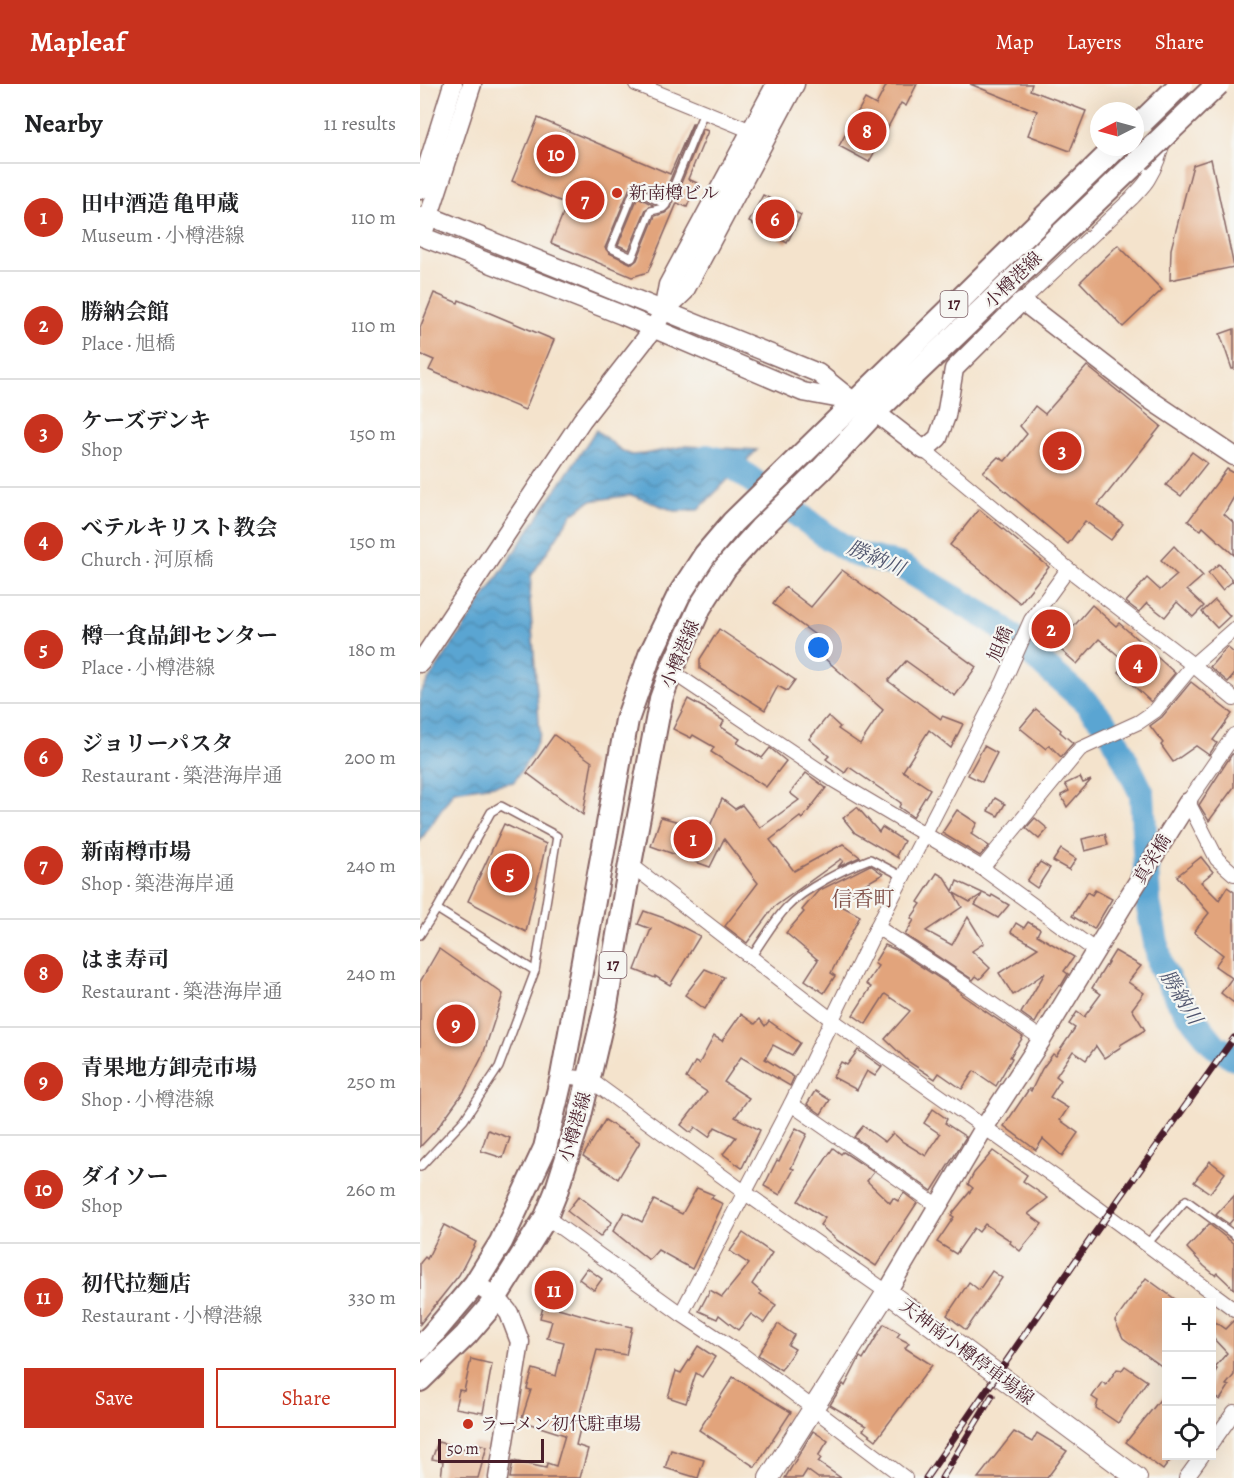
<!DOCTYPE html>
<meta charset="utf-8">
<style>
body{margin:0;font-family:Alegreya,"Noto Serif JP",serif;background:#f2f2f2;color:#202124}
.controls{position:absolute;right:18px;bottom:18px;display:grid;overflow:hidden;border-radius:0px;box-shadow:0 6px 24px #0002}
.controls button{width:54px;height:54px;display:grid;place-items:center;padding:0;border:0;border-bottom:2px solid #e0e0e0;background:#fff;color:#202124;font:30px sans-serif}
.compass{position:absolute;left:670px;top:18px;width:54px;height:54px;border-radius:50%;background:#fff;box-shadow:0 6px 24px #0002;rotate:264deg}
.scale{position:absolute;left:18px;bottom:15px;width:106px;box-sizing:border-box;padding-left:6px;border:3px solid #4a1f2b;border-top:0;font-size:16px;line-height:21px;white-space:nowrap;color:#4a1f2b;-webkit-text-stroke:4px #f6f6f2;paint-order:stroke}
.you{position:absolute;left:399px;top:564px;width:21px;height:21px;margin:-15px;border:4px solid #fff;border-radius:50%;background:#1a73e8;box-shadow:0 0 0 9px #1a73e833}
.badge{display:grid;place-items:center;width:39px;height:39px;border-radius:50%;background:#c8321e;color:#fff;font-size:20px;font-weight:700}
.pin{position:absolute;translate:-50% -50%;border:3px solid #fff;box-shadow:0 2px 6px #0006}
.list{margin:0;padding:0;list-style:none}
h2{display:flex;justify-content:space-between;align-items:center;height:78px;margin:0;padding:0 24px;font-size:26px}
h2 small{font-size:20px;font-weight:400;color:#757577}
.list li{display:grid;grid-template-columns:39px 1fr auto;gap:18px;align-items:center;box-sizing:border-box;height:108px;padding:0 24px;border-top:2px solid #e0e0e0}
.list b{display:block;font-size:22px;white-space:nowrap}
.list p{margin:0;font-size:20px;white-space:nowrap;color:#757577}
.list em{font-size:20px;font-style:normal;color:#757577}
.actions{display:flex;gap:12px;padding:18px 24px}
.actions a{flex:1;padding:14px 0;border:2px solid #c8321e;border-radius:0px;text-align:center;font-size:21px;color:#c8321e}
.actions .main{background:#c8321e;color:#fff}
.icon{flex:none;width:33px;height:33px;fill:none;stroke:currentColor;stroke-width:2;stroke-linecap:round;stroke-linejoin:round}
.map{position:relative;flex:none;width:814px;height:1394px;overflow:hidden}
header{display:flex;align-items:center;gap:36px;box-sizing:border-box;height:84px;padding:0 30px;background:#c8321e;color:#fff}
header strong{font-size:28px}
nav{display:flex;gap:33px;margin-inline-start:auto;font-size:21px}
main{display:flex}
aside{flex:1;background:#fff}
.map>svg:first-child{display:block}
</style>
<header>
<strong>Mapleaf</strong>
<nav><a>Map</a><a>Layers</a><a>Share</a></nav>
</header>
<main>
<aside>
<h2>Nearby<small>11 results</small></h2>
<ul class="list">
<li><span class="badge">1</span><div><b>田中酒造 亀甲蔵</b><p>Museum · 小樽港線</p></div><em>110 m</em></li>
<li><span class="badge">2</span><div><b>勝納会館</b><p>Place · 旭橋</p></div><em>110 m</em></li>
<li><span class="badge">3</span><div><b>ケーズデンキ</b><p>Shop</p></div><em>150 m</em></li>
<li><span class="badge">4</span><div><b>べテルキリスト教会</b><p>Church · 河原橋</p></div><em>150 m</em></li>
<li><span class="badge">5</span><div><b>樽一食品卸センター</b><p>Place · 小樽港線</p></div><em>180 m</em></li>
<li><span class="badge">6</span><div><b>ジョリーパスタ</b><p>Restaurant · 築港海岸通</p></div><em>200 m</em></li>
<li><span class="badge">7</span><div><b>新南樽市場</b><p>Shop · 築港海岸通</p></div><em>240 m</em></li>
<li><span class="badge">8</span><div><b>はま寿司</b><p>Restaurant · 築港海岸通</p></div><em>240 m</em></li>
<li><span class="badge">9</span><div><b>青果地方卸売市場</b><p>Shop · 小樽港線</p></div><em>250 m</em></li>
<li><span class="badge">10</span><div><b>ダイソー</b><p>Shop</p></div><em>260 m</em></li>
<li><span class="badge">11</span><div><b>初代拉麵店</b><p>Restaurant · 小樽港線</p></div><em>330 m</em></li>
</ul>
<div class="actions"><a class="main">Save</a><a>Share</a></div>
</aside>
<div class="map">
<svg width="814" height="1394" viewBox="0 0 814 1394">
<defs>
<pattern id="water-waves" width="16" height="10" patternUnits="userSpaceOnUse" patternTransform="scale(1.5)"><rect width="16" height="10" fill="#5aa5d2"/><path d="M0 5q4-4 8 0t8 0" fill="none" stroke="#4c86ab"/></pattern>
</defs>
<rect width="100%" height="100%" fill="#f6f6f2"/>
<filter id="ink" filterUnits="userSpaceOnUse"><feTurbulence type="fractalNoise" baseFrequency=".0167" numOctaves="2"/><feDisplacementMap in="SourceGraphic" scale="12" xChannelSelector="R" yChannelSelector="G"/><feConvolveMatrix kernelMatrix="1 2 1 2 8 2 1 2 1" color-interpolation-filters="sRGB"/></filter>
<filter id="wash" filterUnits="userSpaceOnUse"><feTurbulence type="fractalNoise" baseFrequency=".008" numOctaves="4" result="noise"/><feDisplacementMap in="SourceGraphic" scale="24" xChannelSelector="R" yChannelSelector="G"/><feGaussianBlur stdDeviation="1.35" result="paint"/><feColorMatrix in="noise" values="0 0 0 0 0 0 0 0 0 0 0 0 0 0 0 0 0 1.4 0 .05"/><feComposite in="paint" operator="in"/></filter>
<g filter="url(#wash)">
<rect width="100%" height="100%" fill="#f4e3cc"/>
<!-- water -->
<polygon fill="url(#water-waves)" stroke="#52627e" stroke-width="1.5" points="176,346 201,366 211,371 224,370 266,362 337,366 278,426 255,427 211,411 170,417 152,430 111,492 110,516 120,650 113,668 94,698 34,707 0,757 0,609"/>
<g fill="none" stroke-linecap="round" stroke-linejoin="round">
<!-- river -->
<polyline stroke="#5aa5d2" stroke-width="26" points="287,373 309,379 411,455 435,470 479,481 576,539 666,618 691,647 722,710 728,819 741,883 759,916 770,931 795,962 814,973"/>
</g>
<g id="blocks">
<!-- building -->
<g fill="#e2a47c">
<polygon points="467,0 497,0 486,22 481,19 449,78 419,62 445,15 456,21"/>
<polygon points="550,0 612,0 610,6 666,27 650,67 608,51 617,27"/>
<polygon points="118,34 250,90 272,40 273,40 243,113 217,100 212,100 210,103 185,164 189,169 212,180 217,176 235,132 245,129 251,124 283,45 288,47 268,95 277,99 267,123 257,119 228,188 212,193 131,159 147,120 92,97"/>
<polygon points="791,75 814,183 750,196 751,165 773,81"/>
<polygon points="343,111 381,131 367,159 329,138"/>
<polygon points="218,113 233,121 226,125 209,166 198,161"/>
<polygon points="698,161 742,206 703,243 660,198"/>
<polygon points="14,209 38,219 39,216 134,256 105,326 9,286 14,276 0,270 0,244"/>
<polygon points="814,245 814,285 812,285 800,250"/>
<polygon points="667,282 741,342 678,421 703,440 691,456 665,437 648,460 563,388 578,373 585,377 607,350 600,342 615,322 625,330"/>
<polygon points="772,368 787,379 761,412 746,401"/>
<polygon points="807,385 814,389 814,413 804,430 814,439 814,471 783,443 781,446 768,437"/>
<polygon points="559,425 629,483 600,519 530,461"/>
<polygon points="754,462 783,492 767,506 784,522 773,533 757,518 745,533 727,519 719,528 706,518 727,494 740,506 757,491 741,476"/>
<polygon points="799,480 813,497 802,506 788,489"/>
<polygon points="422,486 556,583 535,612 486,577 468,597 521,635 522,632 543,640 531,664 509,646 483,687 510,705 493,733 479,723 481,719 429,683 425,689 406,675 409,672 389,655 408,632 420,643 418,645 440,660 463,626 395,566 395,551 353,520 365,503 391,523"/>
<polygon points="795,516 810,532 797,544 782,528"/>
<polygon points="672,521 696,542 699,539 755,589 731,618 699,588 707,579 679,555 657,580 617,545 628,531 649,548"/>
<polygon points="299,545 375,596 367,607 358,602 345,626 280,585 280,575"/>
<polygon points="807,563 814,569 814,591 808,598 790,583"/>
<polygon points="771,598 812,630 793,656 797,659 789,671 776,662 753,678 741,661 743,659 730,642 742,633"/>
<polygon points="268,615 286,625 286,626 304,637 301,643 320,655 317,659 342,674 350,664 366,677 346,703 291,668 294,663 273,651 271,654 253,645"/>
<polygon points="616,625 641,646 640,648 653,659 641,673 629,661 626,665 600,644"/>
<polygon points="134,651 172,678 163,731 107,689"/>
<polygon points="564,662 577,669 562,698 548,691"/>
<polygon points="812,670 814,670 814,703 789,737 779,721"/>
<polygon points="386,689 406,704 382,735 380,733 350,756 374,787 423,760 440,773 418,783 423,777 421,775 354,823 327,859 305,842 338,799 304,755 290,783 231,762 241,733 288,746 302,715 315,725 322,721 340,744 379,716 370,709"/>
<polygon points="660,693 663,699 671,696 647,723 641,711 649,707 645,700"/>
<polygon points="575,714 585,720 578,732 568,727"/>
<polygon points="437,723 459,748 462,743 484,757 477,770 478,774 435,749 423,734"/>
<polygon points="537,726 557,739 551,750 569,762 560,772 522,749"/>
<polygon points="615,734 628,745 619,755 606,744"/>
<polygon points="84,740 126,760 106,848 48,817"/>
<polygon points="685,750 688,761 665,767 662,755"/>
<polygon points="641,765 656,775 649,786 633,777"/>
<polygon points="781,773 793,788 781,798 799,816 807,803 814,808 814,919 801,909 812,894 795,882 803,871 774,848 789,829 757,792"/>
<polygon points="620,778 630,784 617,804 607,797"/>
<polygon points="450,781 463,790 414,818 440,832 411,889 415,892 404,909 385,896 398,876 366,849 384,828 382,826 398,807"/>
<polygon points="517,789 524,793 533,807 537,797 571,813 572,811 589,821 578,834 555,821 562,810 550,818 534,809 542,823 506,847 532,861 548,833 564,859 552,867 570,884 560,895 556,892 553,896 485,851 494,836 491,834 501,820 498,818"/>
<polygon points="675,806 692,815 674,845 652,832 667,808 672,811"/>
<polygon points="224,827 244,834 280,852 250,901 235,892 235,894 215,886 231,845 218,840"/>
<polygon points="608,838 620,845 617,851 654,873 644,887 648,890 641,902 639,901 629,914 615,939 601,929 625,889 593,911 579,889 618,864 591,848 596,839 604,844"/>
<polygon points="465,861 476,866 533,903 541,909 540,910 603,953 590,973 592,974 576,1002 554,987 542,1005 519,989 515,995 489,978 465,955 490,927 465,910 446,940 433,931 451,903 446,900 458,882 454,879"/>
<polygon points="19,865 83,910 63,971 45,1006 16,1046 0,1063 0,898"/>
<polygon points="695,867 721,882 708,898 724,909 712,925 725,946 700,961 701,963 684,974 676,962 666,976 653,967 636,992 641,996 630,1013 648,1024 640,1036 658,1049 642,1072 623,1055 616,1066 584,1042 609,1005 611,1007 622,985 633,970 636,972 655,944 649,940 657,928 664,933 681,910 672,904"/>
<polygon points="285,885 304,893 285,925 265,911"/>
<polygon points="321,930 335,940 340,935 345,942 349,937 380,959 372,971 353,961 345,975 374,993 370,1002 321,973 304,998 329,1014 315,1033 340,1046 322,1084 303,1070 316,1053 295,1043 289,1053 275,1043 271,1049 261,1041 287,1008 266,994 275,978 279,980 294,952 302,957"/>
<polygon points="438,966 462,983 455,992 447,987 437,1006 413,993 421,978 427,981"/>
<polygon points="395,1007 410,1016 401,1030 387,1020"/>
<polygon points="513,1025 527,1035 525,1039 546,1053 512,1107 434,1053 443,1042 465,1058 473,1049 483,1058 506,1072 520,1050 504,1039"/>
<polygon points="185,1036 220,1058 198,1095 163,1072"/>
<polygon points="376,1044 387,1050 371,1084 374,1085 360,1111 344,1102 357,1076 359,1077"/>
<polygon points="68,1046 90,1054 83,1074 61,1067"/>
<polygon points="413,1064 421,1070 423,1068 425,1069 454,1088 447,1097 470,1119 473,1114 478,1117 484,1109 497,1119 456,1182 418,1157 400,1141 405,1134 378,1117"/>
<polygon points="573,1067 607,1091 603,1097 628,1114 608,1130 622,1140 600,1167 590,1159 591,1157 565,1140 559,1148 554,1144 536,1170 517,1158 534,1133 531,1131 553,1104 548,1100 554,1089"/>
<polygon points="790,1077 805,1089 790,1109 774,1098"/>
<polygon points="277,1104 294,1111 291,1114 303,1120 272,1185 238,1166 229,1176 193,1147 204,1128 222,1138 234,1116 262,1130"/>
<polygon points="159,1112 192,1138 180,1153 147,1127"/>
<polygon points="814,1112 814,1134 809,1140 796,1131"/>
<polygon points="789,1140 814,1160 814,1205 797,1189 795,1191 784,1182 767,1164"/>
<polygon points="24,1141 56,1158 39,1191 0,1240 0,1179 5,1173 7,1175"/>
<polygon points="323,1149 352,1169 332,1200 341,1208 340,1210 356,1221 344,1239 331,1230 318,1246 299,1231 297,1235 279,1227 290,1206 302,1213 329,1180 310,1167"/>
<polygon points="167,1184 182,1195 174,1206 159,1195"/>
<polygon points="572,1187 582,1194 546,1246 527,1231 549,1198 559,1206"/>
<polygon points="726,1194 759,1218 747,1218 747,1286 703,1254 695,1237"/>
<polygon points="124,1220 187,1238 212,1243 206,1271 177,1266 158,1336 162,1337 156,1361 168,1365 160,1394 90,1394 93,1377 126,1384 127,1379 136,1382 145,1351 101,1337 111,1306 107,1305 113,1285 136,1292 144,1258 127,1254 132,1237 120,1234"/>
<polygon points="792,1236 805,1245 814,1236 814,1291 806,1301 809,1302 800,1316 792,1311 792,1293 797,1285 795,1283 807,1269 792,1253"/>
<polygon points="358,1240 374,1251 368,1261 375,1265 361,1286 338,1271"/>
<polygon points="464,1240 480,1249 477,1253 489,1259 485,1264 512,1281 456,1356 443,1346 446,1342 410,1321 423,1300 425,1302 440,1273 443,1275"/>
<polygon points="278,1262 295,1273 282,1293 276,1289 266,1319 248,1313 256,1287 261,1289"/>
<polygon points="51,1275 72,1280 63,1329 35,1324 39,1306 44,1307"/>
<polygon points="705,1282 727,1297 698,1339 676,1324 678,1317 672,1313 682,1298 686,1301 697,1285 702,1286"/>
<polygon points="313,1293 371,1328 335,1383 279,1346"/>
<polygon points="747,1307 747,1371 754,1371 743,1386 706,1358"/>
<polygon points="393,1347 408,1357 398,1372 401,1374 398,1378 421,1394 398,1394 387,1386 382,1394 365,1394"/>
<polygon points="594,1348 612,1358 617,1349 647,1367 627,1394 558,1394"/>
<polygon points="18,1358 49,1366 54,1359 67,1362 58,1394 21,1394 23,1377 12,1375"/>
<polygon points="251,1366 284,1376 278,1394 245,1384"/>
</g>
</g>
</g>
<g filter="url(#ink)">
<use href="#blocks" fill-opacity="0" stroke="#866463" stroke-width="1.5"/>
<g fill="none" stroke-linecap="round" stroke-linejoin="round">
<!-- service casing -->
<g stroke="#866463" stroke-width="10">
<g id="service">
<polyline points="246,121 215,105 191,164 212,174 231,127 243,124 246,121 284,28"/>
<polyline points="0,851 17,825 115,887"/>
<path d="M331 873C342 858 353 838 366 824 385 804 424 785 450 775L484 793"/>
<polyline points="0,1083 44,1036 79,983 115,887 137,752 81,722 71,728 17,825"/>
<polyline points="727,1160 766,1116 814,1151"/>
</g>
</g>
<!-- minor casing -->
<g stroke="#866463" stroke-width="16">
<g id="minor">
<polyline points="216,0 339,50"/>
<path d="M602 217 712 114C717 108 724 102 728 95 743 71 749 39 746 12"/>
<polyline points="504,366 648,485 773,581 814,615"/>
<polyline points="251,587 415,697 562,784 676,867"/>
<polyline points="814,651 768,718 797,775 814,790"/>
<polyline points="210,780 412,936 652,1105 814,1225"/>
<polyline points="562,784 660,665 719,638 735,627 773,581 814,545"/>
<polyline points="457,843 538,896 622,955"/>
<polyline points="142,992 169,995 324,1108 467,1208"/>
<polyline points="371,1020 518,1122"/>
<polyline points="126,1133 261,1230 323,1271 485,1394"/>
<polyline points="261,1230 371,1020 457,843 583,599 611,536 648,485"/>
<polyline points="792,1359 814,1328"/>
<polyline points="766,1394 782,1372"/>
</g>
</g>
<!-- tertiary casing -->
<g stroke="#866463" stroke-width="21">
<g id="tertiary">
<polyline points="0,106 33,0"/>
<polyline points="0,133 9,132 398,289 434,318 455,328 504,366 518,354 526,332 534,285 602,217 726,313 814,372"/>
<polyline points="5,144 52,0"/>
<polyline points="0,148 3,153 202,231 383,308 432,317"/>
<polyline points="243,228 248,201 356,0"/>
<polyline points="0,579 162,336 234,244 243,228 264,208 375,0"/>
<polyline points="55,1200 76,1213 89,1229 100,1258 78,1394"/>
<polyline points="467,1208 564,1044 622,955 707,815 768,718"/>
</g>
</g>
<!-- secondary casing -->
<g stroke="#866463" stroke-width="22">
<polyline id="secondary" points="349,1394 467,1208 717,1394"/>
</g>
<!-- primary casing -->
<g stroke="#866463" stroke-width="26">
<g id="primary">
<polyline points="0,1265 55,1200 81,1158 125,1064 142,992 207,636 230,571 259,511 285,471 313,438 696,63"/>
<polyline points="0,1296 46,1251 69,1224 126,1133 136,1108 159,1036 186,921 210,780 241,615 251,587 280,523 305,484 340,445 401,386 455,328 719,76"/>
</g>
</g>
<!-- service -->
<use href="#service" stroke="#fff" stroke-width="7"/>
<!-- minor -->
<use href="#minor" stroke="#fff" stroke-width="14"/>
<!-- tertiary -->
<use href="#tertiary" stroke="#fff" stroke-width="18"/>
<!-- secondary -->
<use href="#secondary" stroke="#fff" stroke-width="20"/>
<!-- primary -->
<use href="#primary" stroke="#fff" stroke-width="22"/>
<!-- rail casing -->
<g stroke="#4a1f2b" stroke-width="7">
<g id="rail">
<polyline points="506,1394 672,1153 814,954"/>
<polyline points="522,1394 572,1312"/>
</g>
</g>
<!-- rail -->
<use href="#rail" stroke="#f6f6f2" stroke-width="4.5" stroke-dasharray="14" stroke-linecap="butt"/>
<!-- primary-bridge casing -->
<g stroke="#866463" stroke-width="26" stroke-linecap="butt">
<g id="primary-bridge">
<polyline points="723,37 761,0"/>
<polyline points="719,76 798,0"/>
</g>
</g>
<!-- primary-bridge -->
<use href="#primary-bridge" stroke="#fff" stroke-width="22"/>
</g>
</g>
<!-- markers -->
<g fill="#c8321e" stroke="#f6f6f2" stroke-width="2">
<circle cx="197" cy="109" r="6"/>
<circle cx="48" cy="1340" r="6"/>
</g>
<g text-anchor="middle" dominant-baseline="central" stroke-width="4.5" stroke-linejoin="round" paint-order="stroke">
<!-- shield labels -->
<g fill="#f6f6f2" stroke="#7e6067" stroke-width="1.5">
<rect x="520.5" y="207" width="27" height="26" rx="4.5"/>
<rect x="179.5" y="868" width="27" height="26" rx="4.5"/>
</g>
<g font-size="16" font-weight="bold" fill="#4a1f2b">
<text x="534" y="220">17</text>
<text x="193" y="881">17</text>
</g>
<!-- poi labels -->
<g font-size="18" fill="#4a1f2b" stroke="#f6f6f2" text-anchor="start">
<text x="209" y="109">新南樽ビル</text>
<text x="60" y="1340">ラーメン初代駐車場</text>
</g>
<!-- street labels -->
<g font-size="18" fill="#4a1f2b" stroke="#f6f6f2">
<text transform="translate(593 196) rotate(-44)">小樽港線</text>
<text transform="translate(580 560) rotate(-67)">旭橋</text>
<text transform="translate(260 570) rotate(-67)">小樽港線</text>
<text transform="translate(732 775) rotate(-58)">真栄橋</text>
<text transform="translate(155 1043) rotate(-74)">小樽港線</text>
<text transform="translate(547 1268) rotate(37)">天神南小樽停車場線</text>
</g>
<!-- water labels -->
<g font-size="20" font-style="italic" fill="#50556e" stroke="#f6f6f2">
<text transform="translate(456 474) rotate(23)">勝納川</text>
<text transform="translate(761 913) rotate(58)">勝納川</text>
</g>
<!-- quarter labels -->
<g font-size="21" fill="#7f4e47" stroke="#f6f6f2">
<text x="443" y="815">信香町</text>
</g>
</g>
</svg>
<div class="controls">
<button>+</button>
<button>−</button>
<button><svg class="icon" aria-label="locate" viewBox="0 0 24 24"><circle cx="12" cy="12" r="6"/><path d="M12 2v4M12 18v4M2 12h4M18 12h4"/></svg></button>
</div>
<svg class="compass" viewBox="-18 -18 36 36"><path d="M0-13l5 13h-10z" fill="#e53935"/><path d="M0 13l5-13h-10z" fill="#757577"/></svg>
<div class="scale">50 m</div>
<div class="you"></div>
<div class="pin badge" style="left:273px;top:755px">1</div>
<div class="pin badge" style="left:631px;top:545px">2</div>
<div class="pin badge" style="left:642px;top:367px">3</div>
<div class="pin badge" style="left:718px;top:580px">4</div>
<div class="pin badge" style="left:90px;top:789px">5</div>
<div class="pin badge" style="left:355px;top:135px">6</div>
<div class="pin badge" style="left:165px;top:116px">7</div>
<div class="pin badge" style="left:447px;top:47px">8</div>
<div class="pin badge" style="left:36px;top:940px">9</div>
<div class="pin badge" style="left:136px;top:70px">10</div>
<div class="pin badge" style="left:134px;top:1206px">11</div>
</div>
</main>
